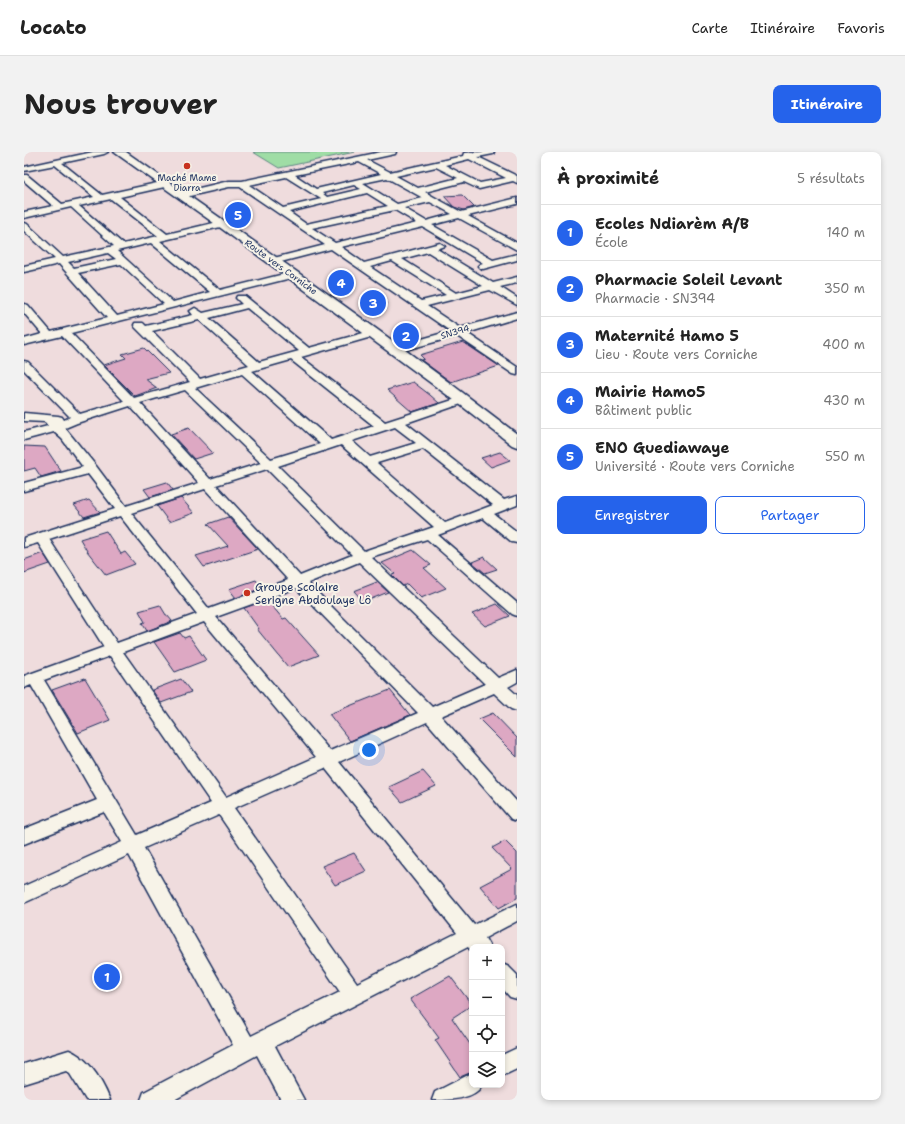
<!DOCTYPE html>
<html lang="fr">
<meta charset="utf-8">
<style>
body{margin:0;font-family:"Shantell Sans",sans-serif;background:#f2f2f2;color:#222}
.controls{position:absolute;right:12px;bottom:12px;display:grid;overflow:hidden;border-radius:8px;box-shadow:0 2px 6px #0003}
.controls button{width:36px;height:36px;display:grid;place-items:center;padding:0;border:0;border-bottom:1px solid #e0e0e0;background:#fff;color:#222;font:20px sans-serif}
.you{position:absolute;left:345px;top:598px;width:14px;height:14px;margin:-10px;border:3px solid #fff;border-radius:50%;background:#1a73e8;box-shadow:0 0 0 6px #1a73e833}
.badge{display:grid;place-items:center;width:26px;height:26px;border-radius:50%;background:#2563eb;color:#fff;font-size:13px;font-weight:700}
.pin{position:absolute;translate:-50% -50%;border:2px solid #fff;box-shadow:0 1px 4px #0006}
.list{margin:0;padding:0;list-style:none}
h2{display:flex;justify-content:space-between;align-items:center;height:52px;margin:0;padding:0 16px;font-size:17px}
h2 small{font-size:13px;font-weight:400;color:#767676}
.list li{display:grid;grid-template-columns:26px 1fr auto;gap:12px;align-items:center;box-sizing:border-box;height:56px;padding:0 16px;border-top:1px solid #e0e0e0}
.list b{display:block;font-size:15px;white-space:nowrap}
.list p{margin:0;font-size:13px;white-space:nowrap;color:#767676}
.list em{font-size:13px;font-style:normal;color:#767676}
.actions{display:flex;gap:8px;padding:12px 16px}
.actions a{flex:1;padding:9px 0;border:1px solid #2563eb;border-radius:8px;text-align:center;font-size:14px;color:#2563eb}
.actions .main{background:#2563eb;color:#fff}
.icon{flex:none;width:22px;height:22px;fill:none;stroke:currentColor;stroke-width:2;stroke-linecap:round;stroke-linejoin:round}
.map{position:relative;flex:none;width:493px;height:948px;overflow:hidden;border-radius:8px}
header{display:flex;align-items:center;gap:24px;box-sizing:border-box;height:56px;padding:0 20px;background:#fff;border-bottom:1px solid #e0e0e0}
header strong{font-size:19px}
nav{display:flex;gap:22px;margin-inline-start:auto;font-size:14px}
.intro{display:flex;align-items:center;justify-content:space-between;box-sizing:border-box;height:96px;padding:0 24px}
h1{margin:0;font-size:28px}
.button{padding:10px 18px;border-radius:8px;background:#2563eb;color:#fff;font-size:14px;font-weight:700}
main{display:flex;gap:24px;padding:0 24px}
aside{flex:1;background:#fff;border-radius:8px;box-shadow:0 2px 6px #0003}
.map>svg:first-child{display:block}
</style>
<header>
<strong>Locato</strong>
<nav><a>Carte</a><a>Itinéraire</a><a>Favoris</a></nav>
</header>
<div class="intro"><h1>Nous trouver</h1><a class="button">Itinéraire</a></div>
<main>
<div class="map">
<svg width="493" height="948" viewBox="0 0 493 948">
<rect width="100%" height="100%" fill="#efdcdd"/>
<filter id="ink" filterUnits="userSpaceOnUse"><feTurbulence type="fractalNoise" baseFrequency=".025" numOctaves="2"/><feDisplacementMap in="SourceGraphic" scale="8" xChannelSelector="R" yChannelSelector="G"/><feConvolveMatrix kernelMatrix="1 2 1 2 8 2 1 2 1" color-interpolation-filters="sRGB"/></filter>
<g filter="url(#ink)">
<!-- green -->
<polygon fill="#9fdda5" stroke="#5d8682" points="229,0 331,0 255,16"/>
<!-- building -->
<g fill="#dda8c3" stroke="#1b2f5e">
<polygon points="438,43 450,55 440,58 430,55 420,44"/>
<polygon points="351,144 363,152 348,156 336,148"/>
<polygon points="439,190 475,214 427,230 397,208 400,207 396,203"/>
<polygon points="120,196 145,221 121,227 133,236 111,244 80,213 102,206 98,202"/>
<polygon points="389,230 406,243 415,251 388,260 363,238"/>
<polygon points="165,276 189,301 170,307 147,282"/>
<polygon points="0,294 21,295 37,319 17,325 11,316 0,319"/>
<polygon points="476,300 486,308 467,315 457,306"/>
<polygon points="143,330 149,338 126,345 120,337"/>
<polygon points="157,346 170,361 145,370 133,354"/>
<polygon points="65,348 76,360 60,365 50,353"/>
<polygon points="204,365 234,397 180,415 172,404 204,394 184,372"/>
<polygon points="82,379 97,402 101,400 111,412 82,423 63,399 56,387"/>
<polygon points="389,398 407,413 400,416 422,436 397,446 383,432 379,434 368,423 371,422 358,411"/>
<polygon points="19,401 26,412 0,421 0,408"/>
<polygon points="460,405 473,417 461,421 448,410"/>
<polygon points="232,428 238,436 212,446 205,437"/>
<polygon points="353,430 364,440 340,450 330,439"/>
<polygon points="243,448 259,467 262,466 295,503 264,515 233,477 235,477 220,456"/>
<polygon points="473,452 486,464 461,474 448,462"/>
<polygon points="136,453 142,463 143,463 148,469 123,479 118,471 121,470 115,459"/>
<polygon points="156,481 160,486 165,484 182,508 151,520 130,490"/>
<polygon points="61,526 86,568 54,581 28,538"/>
<polygon points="157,527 167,540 137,551 128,538"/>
<polygon points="366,538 386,563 326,589 305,562"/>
<polygon points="469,561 493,586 493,605 455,567"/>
<polygon points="399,619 412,634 378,650 365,635"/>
<polygon points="481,689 493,701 493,746 475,756 456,734 488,717 468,696"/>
<polygon points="330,701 342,719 311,733 298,714"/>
<polygon points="426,824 448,853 428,866 448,895 448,920 436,925 411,888 415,886 386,847"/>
</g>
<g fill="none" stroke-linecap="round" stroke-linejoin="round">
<!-- minor casing -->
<g stroke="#1b2f5e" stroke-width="3">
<g id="minor">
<path d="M69 0H84L80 2 38 11 78 43 142 29 145 30 146 32 145 34 96 45 143 82 198 69 201 70 203 72 201 74 136 89 196 138 268 120 273 123 271 125 47 181 110 246 166 230 111 175 110 173 111 171H119L122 174 169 163 166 159 171 156 179 161 218 152 212 146 213 144H221L285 196 343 180H351L352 182 351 184 277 205 361 270 435 246H443L445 248 443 250 382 271 480 348 493 344V353L470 362 493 380V391L488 390 459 366 414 383 493 451V464L488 462 403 387 347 405 474 526 493 518V530L484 535 493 543V559L487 557 470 541 417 564 493 650V669L487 667 403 570 315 610 450 773 493 752V769L461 786 466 795H448V800L444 795 251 894 280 948H257L233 903 150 948H117L120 940 209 893 105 703 0 751V734L98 690 80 660 0 692V677L73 648 7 533 0 536V524L80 495 14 391 0 395V386L91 357 64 322 0 339V331L59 315 38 287 30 280 0 288V280L24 274 21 270 0 269V261L34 264 38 265 40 268 46 265 0 218V209L4 210 56 262 100 249 38 184 0 193V187L18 182 0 161V152L4 153 27 180 83 166 35 112 0 120V114L31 107 0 79V71L3 72 39 105 90 94 47 55 0 66V60L29 54 0 29V23H3L38 52 70 45 31 13 0 19V15ZM87 47 134 84 99 92 55 54ZM127 91 186 140 149 150 93 99ZM84 101 92 107 50 116 44 110ZM97 112 140 152 93 164 54 121ZM223 156 275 199 235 210 185 166ZM175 168 225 213 176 227 128 179ZM267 208 350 274 307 288 228 219ZM218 222 296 292 247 307 171 236ZM161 238 237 311 186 327 116 251ZM106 254 175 331 102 354 72 314 41 276 53 271ZM371 275 392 291 346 305 328 289ZM317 293 410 375 340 399 254 314ZM399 297 469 353 421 371 353 311ZM243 317 328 403 276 424 192 333ZM181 337 264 428 185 457 107 361ZM96 364 173 462 93 491 25 387ZM335 410 461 532 408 555 284 431ZM272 436 394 561 306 599 192 465ZM180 470 292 605 202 645 99 500ZM86 504 187 651 113 683 20 528ZM301 616 433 781 333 831 210 656ZM195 663 316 840 227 884 120 696Z"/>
<path d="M357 0H372L371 2 343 8 366 20 439 4 440 1C448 0 461 0 470 0L469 2 454 5 493 24V31L489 29 455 37 440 30 401 40 437 60 493 46V52L444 64 493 91V98L435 66 408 73 469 108 493 102V108L459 117 456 116 454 114 456 112 459 111 399 75 317 95 340 111 416 91 421 94 413 97 469 131 493 125V131L476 135 493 146V153L466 138 403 154 436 176 493 160V166L443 181 493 215V223L489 222 433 184 374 200H366L365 198 366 196 426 179 307 97 249 112 246 111 244 109 246 107 301 93 216 35H205L157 46 153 43 154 41 205 29H218ZM445 7 482 26 456 31 421 13ZM335 10 357 22 292 37 271 23ZM412 15 434 26 394 36 372 24ZM262 25 297 47 259 56 225 33ZM363 26 399 46 373 52 339 31ZM330 33 337 37 303 45 298 41ZM343 41 364 54 282 72 265 60ZM406 50 428 62 402 69 380 56ZM371 58 393 71 311 91 288 76ZM404 100 459 134 432 141 378 107ZM368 109 422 143 397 149 346 115Z"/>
<polygon points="478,812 485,815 493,823 493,847 486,845 478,836"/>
<polygon points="493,896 493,917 478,924 478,903"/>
<path d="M45 898C65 906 78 929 86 948H62L46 922 42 919 0 932V912Z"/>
<path d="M448 921V933H458C450 948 425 948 408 948L411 940Z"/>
</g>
</g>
<!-- major casing -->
<g stroke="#1b2f5e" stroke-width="3">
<path id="major" d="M90 0H102C234 92 366 184 493 282V295L488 293 434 251 194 74Z"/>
</g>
<!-- minor -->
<use href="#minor" fill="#f7f3e8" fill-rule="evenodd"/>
<!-- major -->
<use href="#major" fill="#f7f3e8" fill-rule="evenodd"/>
</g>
</g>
<!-- markers -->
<g fill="#c8321e" stroke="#f7f3e8" stroke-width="1.5">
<circle cx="163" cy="14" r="4"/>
<circle cx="223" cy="441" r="4"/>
</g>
<g text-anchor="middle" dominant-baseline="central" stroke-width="4" stroke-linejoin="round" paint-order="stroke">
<!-- far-poi labels -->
<g font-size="9" fill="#1b2f5e" stroke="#f7f3e8">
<text x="163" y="26">Maché Mame<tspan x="163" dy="10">Diarra</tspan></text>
</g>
<!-- far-street labels -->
<g font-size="9" fill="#1b2f5e" stroke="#f7f3e8">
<text transform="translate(257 115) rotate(36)">Route vers Corniche</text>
<text transform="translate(431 180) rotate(-16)">SN394</text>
</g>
<!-- poi labels -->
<g font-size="11" fill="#1b2f5e" stroke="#f7f3e8" text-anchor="start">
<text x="231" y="435">Groupe Scolaire<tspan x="231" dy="13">Serigne Abdoulaye Lô</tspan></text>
</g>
</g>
</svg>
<div class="controls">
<button>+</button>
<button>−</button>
<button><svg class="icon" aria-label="locate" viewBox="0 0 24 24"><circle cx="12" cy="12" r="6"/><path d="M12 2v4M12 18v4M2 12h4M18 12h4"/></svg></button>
<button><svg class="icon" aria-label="layers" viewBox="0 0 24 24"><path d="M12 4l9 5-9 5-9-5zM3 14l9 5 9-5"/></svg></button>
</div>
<div class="you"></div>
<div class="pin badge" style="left:83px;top:825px">1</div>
<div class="pin badge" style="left:382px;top:184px">2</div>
<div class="pin badge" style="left:349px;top:151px">3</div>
<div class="pin badge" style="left:317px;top:131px">4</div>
<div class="pin badge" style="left:214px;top:63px">5</div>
</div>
<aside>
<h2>À proximité<small>5 résultats</small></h2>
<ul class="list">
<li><span class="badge">1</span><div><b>Ecoles Ndiarèm A/B</b><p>École</p></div><em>140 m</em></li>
<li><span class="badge">2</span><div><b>Pharmacie Soleil Levant</b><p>Pharmacie · SN394</p></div><em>350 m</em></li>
<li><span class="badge">3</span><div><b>Maternité Hamo 5</b><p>Lieu · Route vers Corniche</p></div><em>400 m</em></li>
<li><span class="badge">4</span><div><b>Mairie Hamo5</b><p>Bâtiment public</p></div><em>430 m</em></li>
<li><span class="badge">5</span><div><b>ENO Guediawaye</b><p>Université · Route vers Corniche</p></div><em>550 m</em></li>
</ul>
<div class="actions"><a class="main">Enregistrer</a><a>Partager</a></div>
</aside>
</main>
